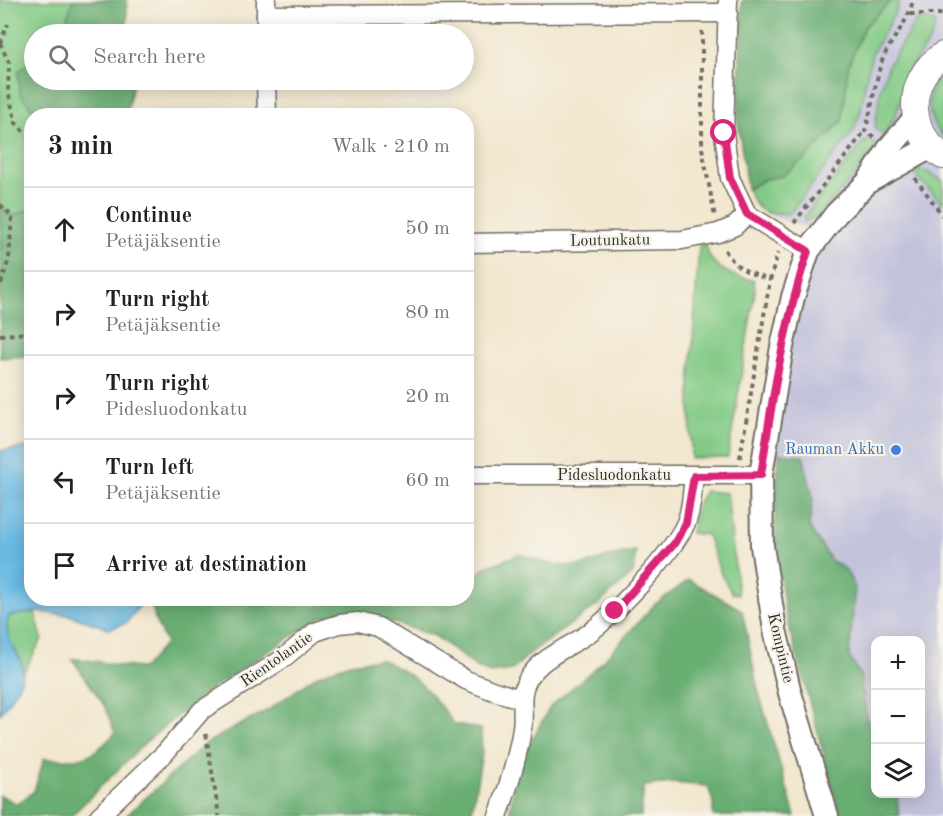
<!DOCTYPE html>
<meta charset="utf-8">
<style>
body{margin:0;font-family:"Old Standard TT",serif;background:#f6f6f6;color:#202124}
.controls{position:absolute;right:18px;bottom:18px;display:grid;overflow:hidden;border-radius:12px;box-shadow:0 3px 15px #0003}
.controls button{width:54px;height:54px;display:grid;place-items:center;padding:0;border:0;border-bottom:2px solid #e0e0e0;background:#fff;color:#202124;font:30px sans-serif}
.stop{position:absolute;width:18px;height:18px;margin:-14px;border:4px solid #db2777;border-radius:50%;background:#fff}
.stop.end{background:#db2777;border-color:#fff;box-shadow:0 2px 6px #0008}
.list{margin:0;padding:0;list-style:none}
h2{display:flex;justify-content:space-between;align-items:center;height:78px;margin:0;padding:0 24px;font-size:26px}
h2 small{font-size:20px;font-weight:400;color:#757577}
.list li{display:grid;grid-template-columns:39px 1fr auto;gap:18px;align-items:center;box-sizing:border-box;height:84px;padding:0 24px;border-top:2px solid #e0e0e0}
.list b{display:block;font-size:22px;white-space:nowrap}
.list p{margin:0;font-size:20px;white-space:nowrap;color:#757577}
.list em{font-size:20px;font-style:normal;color:#757577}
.icon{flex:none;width:33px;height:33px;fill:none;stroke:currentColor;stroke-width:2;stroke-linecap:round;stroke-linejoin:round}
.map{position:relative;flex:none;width:943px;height:816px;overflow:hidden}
.search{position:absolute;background:#fff;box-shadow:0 3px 15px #0003;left:24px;top:24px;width:450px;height:66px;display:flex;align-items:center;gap:15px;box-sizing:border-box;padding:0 21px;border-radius:33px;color:#757577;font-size:22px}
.panel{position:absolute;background:#fff;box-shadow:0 3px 15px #0003;left:24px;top:108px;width:450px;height:498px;border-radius:24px}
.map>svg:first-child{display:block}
</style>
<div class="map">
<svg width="943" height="816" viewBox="0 0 943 816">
<rect width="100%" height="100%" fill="#f7f3e8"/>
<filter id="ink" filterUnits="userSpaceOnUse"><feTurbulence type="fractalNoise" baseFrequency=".0167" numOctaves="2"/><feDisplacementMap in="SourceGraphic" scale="12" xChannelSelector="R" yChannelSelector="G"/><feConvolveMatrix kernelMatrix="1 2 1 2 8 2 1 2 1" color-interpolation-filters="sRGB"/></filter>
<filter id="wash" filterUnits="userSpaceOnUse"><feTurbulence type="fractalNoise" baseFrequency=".008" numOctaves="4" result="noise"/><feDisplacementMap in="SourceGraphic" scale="24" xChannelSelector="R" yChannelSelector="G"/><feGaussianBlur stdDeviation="1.35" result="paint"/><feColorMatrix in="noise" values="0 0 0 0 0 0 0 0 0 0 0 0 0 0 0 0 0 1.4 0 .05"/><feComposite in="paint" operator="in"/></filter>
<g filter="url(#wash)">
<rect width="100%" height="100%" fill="#f2e7cf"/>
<!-- industrial -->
<polygon fill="#c2c2dc" points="742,0 943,0 943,816 899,816 897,794 920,794 920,640 876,640 875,729 867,720 860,674 849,657 855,587 845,569 831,560 809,527 813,498 779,453 761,475 771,403 821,233 764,213 758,208 747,189 738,122"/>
<!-- green -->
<g fill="#82ca86" stroke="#567a58" stroke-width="1.5">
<polygon points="0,0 108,0 108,34 34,34 34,80 107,115 32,116 31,325 0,325"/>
<path d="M892 0H899L896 11 872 54 865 82 861 110 854 130 790 213C764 214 758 214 747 189L765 179 782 176 842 122 848 67 864 27Z"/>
<path d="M918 18 935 22C935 39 923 49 914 62 900 85 902 117 883 134L875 128 881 88 889 64Z"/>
<path d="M943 72V136C925 119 925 88 943 72Z"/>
<path d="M869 140 877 146C859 167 829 214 804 222V217L864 142Z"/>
<polygon points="917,170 926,172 943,181 943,204 913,172"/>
<path d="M706 244C708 267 734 278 754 280L755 291 728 457 691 458 690 386 699 245Z"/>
<polygon points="705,491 727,493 738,594 732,593 721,574 707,535 691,533 697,504"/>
<polygon points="0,599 35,612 42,639 0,715"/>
</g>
<!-- forest -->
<g fill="#69ae73" stroke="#4a6c4f" stroke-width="1.5">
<polygon points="73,0 127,0 127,25 131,34 62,34"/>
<polygon points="742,0 892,0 864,27 848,67 842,121 807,157 782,176 765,179 747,189 738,122"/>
<polygon points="34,60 34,80 134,80 126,115 37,115 20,94 18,71"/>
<polygon points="0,205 12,216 31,209 31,361 27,356 0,358"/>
<polygon points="779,453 803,456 813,498 809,527 831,560 845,569 855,587 849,657 860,674 867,720 875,729 876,794 897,794 899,816 840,816 785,611 775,543 775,500"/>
<path d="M636 551 633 573 599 604 533 651 512 670 490 673 476 667 435 636 378 618 323 616 209 690 146 742 71 816H0V795L17 804 34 791 44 759C81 760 90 761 115 733L104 705 72 659C97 659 119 668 144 668L166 643 156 622 150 599 466 598 467 587 484 568 519 554C542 561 562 570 587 564 606 559 616 552 636 551Z"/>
<polygon points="689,580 742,610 758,690 795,816 713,816 713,802 708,786 674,783 644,786 641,816 509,816 517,767 550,707 600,664 654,605"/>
<path d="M380 659C420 677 428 689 454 724L481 729 482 753 471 816H126L206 743 268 710 318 675 350 663Z"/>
</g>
<!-- water -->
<path fill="#68b9e3" stroke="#4a7287" stroke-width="1.5" d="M28 447 32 449V598H141V604L126 623 109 629 69 615 35 612 9 616C0 646 27 652 22 677 19 689 6 704 0 715V451Z"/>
</g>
<g filter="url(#ink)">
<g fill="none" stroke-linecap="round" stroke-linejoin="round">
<!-- minor casing -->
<g stroke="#716d64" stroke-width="21">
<g id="minor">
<polyline points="266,0 266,34"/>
<polyline points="728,0 724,133 730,178 747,214 808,251"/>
<polyline points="266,15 728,13"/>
<polyline points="266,80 267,116"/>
<polyline points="466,243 682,240 718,233 735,226 747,214"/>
<polyline points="466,475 761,475"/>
<polyline points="99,816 165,753 202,710 281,660 315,632 339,624 358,622 378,627 466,680 494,691 521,699"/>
<path d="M498 816C508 788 518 758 522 728 525 712 518 695 528 679 541 657 568 648 589 633 616 613 670 556 685 525 692 511 692 491 694 476"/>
</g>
</g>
<!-- tertiary casing -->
<g stroke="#716d64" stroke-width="26">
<g id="tertiary">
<polyline points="869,181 931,147"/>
<polyline points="827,816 790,693 775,630 762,546 761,475 782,347 793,297 808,251 836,214 868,182 890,147 915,118"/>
</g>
</g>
<!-- secondary casing -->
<g stroke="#716d64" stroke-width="28">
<path id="secondary" d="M943 55C905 79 906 132 943 156"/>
</g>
<!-- path -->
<g stroke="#716d64" stroke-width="4" stroke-dasharray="4.5 4.5" stroke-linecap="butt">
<polyline points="910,14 943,14"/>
<polyline points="702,31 702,148 715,217"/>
<polyline points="0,43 9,63 8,91 16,123 32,140"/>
<polyline points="0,43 8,24"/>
<path d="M874 137 865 131C872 109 874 88 880 67 887 42 908 25 913 0"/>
<polyline points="915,178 943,216"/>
<polyline points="0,205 12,216 9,259 0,287"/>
<polyline points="794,223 865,131"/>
<path d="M725 250C736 269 749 273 770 280"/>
<polyline points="0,335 32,333"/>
<polyline points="740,458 770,280 778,253"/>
<polyline points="206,734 219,816"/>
</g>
<!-- minor -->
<use href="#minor" stroke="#fff" stroke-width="18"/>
<!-- tertiary -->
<use href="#tertiary" stroke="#fff" stroke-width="22"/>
<!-- secondary -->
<use href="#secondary" stroke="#fff" stroke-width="26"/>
</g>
</g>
<g fill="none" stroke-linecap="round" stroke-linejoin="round" filter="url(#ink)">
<!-- route -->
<path stroke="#db2777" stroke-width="8" d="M615 611 674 544 686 523 694 476 761 475C772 399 784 324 808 251L747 214 730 178 724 133"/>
</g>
<!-- markers -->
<circle fill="#3f7fe0" stroke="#f7f3e8" stroke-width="2" cx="896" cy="450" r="6"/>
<g text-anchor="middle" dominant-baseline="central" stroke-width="4.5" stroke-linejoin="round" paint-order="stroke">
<!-- street labels -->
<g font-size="16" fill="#2b2b2b" stroke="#f7f3e8">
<text transform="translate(610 241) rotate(-1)">Loutunkatu</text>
<text x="614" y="476">Pidesluodonkatu</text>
<text transform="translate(780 648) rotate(77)">Kompintie</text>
<text transform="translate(277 660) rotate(-35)">Rientolantie</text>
</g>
<!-- shop labels -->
<g font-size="16" fill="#366cbe" stroke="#f7f3e8" text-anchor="end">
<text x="884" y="450">Rauman Akku</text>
</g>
</g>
</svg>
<div class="controls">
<button>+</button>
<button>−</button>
<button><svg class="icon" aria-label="layers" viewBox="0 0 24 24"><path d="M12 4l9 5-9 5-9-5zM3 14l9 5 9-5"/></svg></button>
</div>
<div class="stop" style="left:724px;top:133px"></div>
<div class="stop end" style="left:615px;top:611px"></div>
<div class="search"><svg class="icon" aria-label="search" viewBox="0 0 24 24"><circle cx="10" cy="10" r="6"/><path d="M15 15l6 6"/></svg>Search here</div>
<section class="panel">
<h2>3 min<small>Walk · 210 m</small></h2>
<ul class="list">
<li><svg class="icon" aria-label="ahead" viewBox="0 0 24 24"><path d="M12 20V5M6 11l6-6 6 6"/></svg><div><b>Continue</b><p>Petäjäksentie</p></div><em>50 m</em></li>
<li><svg class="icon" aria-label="right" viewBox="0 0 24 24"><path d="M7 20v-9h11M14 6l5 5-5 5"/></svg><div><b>Turn right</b><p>Petäjäksentie</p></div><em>80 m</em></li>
<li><svg class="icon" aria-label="right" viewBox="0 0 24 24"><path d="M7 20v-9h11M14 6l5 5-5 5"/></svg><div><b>Turn right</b><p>Pidesluodonkatu</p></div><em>20 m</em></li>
<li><svg class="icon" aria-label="left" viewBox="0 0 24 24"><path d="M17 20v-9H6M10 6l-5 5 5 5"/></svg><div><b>Turn left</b><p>Petäjäksentie</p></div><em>60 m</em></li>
<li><svg class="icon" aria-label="arrive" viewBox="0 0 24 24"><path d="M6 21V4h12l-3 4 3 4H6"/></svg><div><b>Arrive at destination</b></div></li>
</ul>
</section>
</div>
